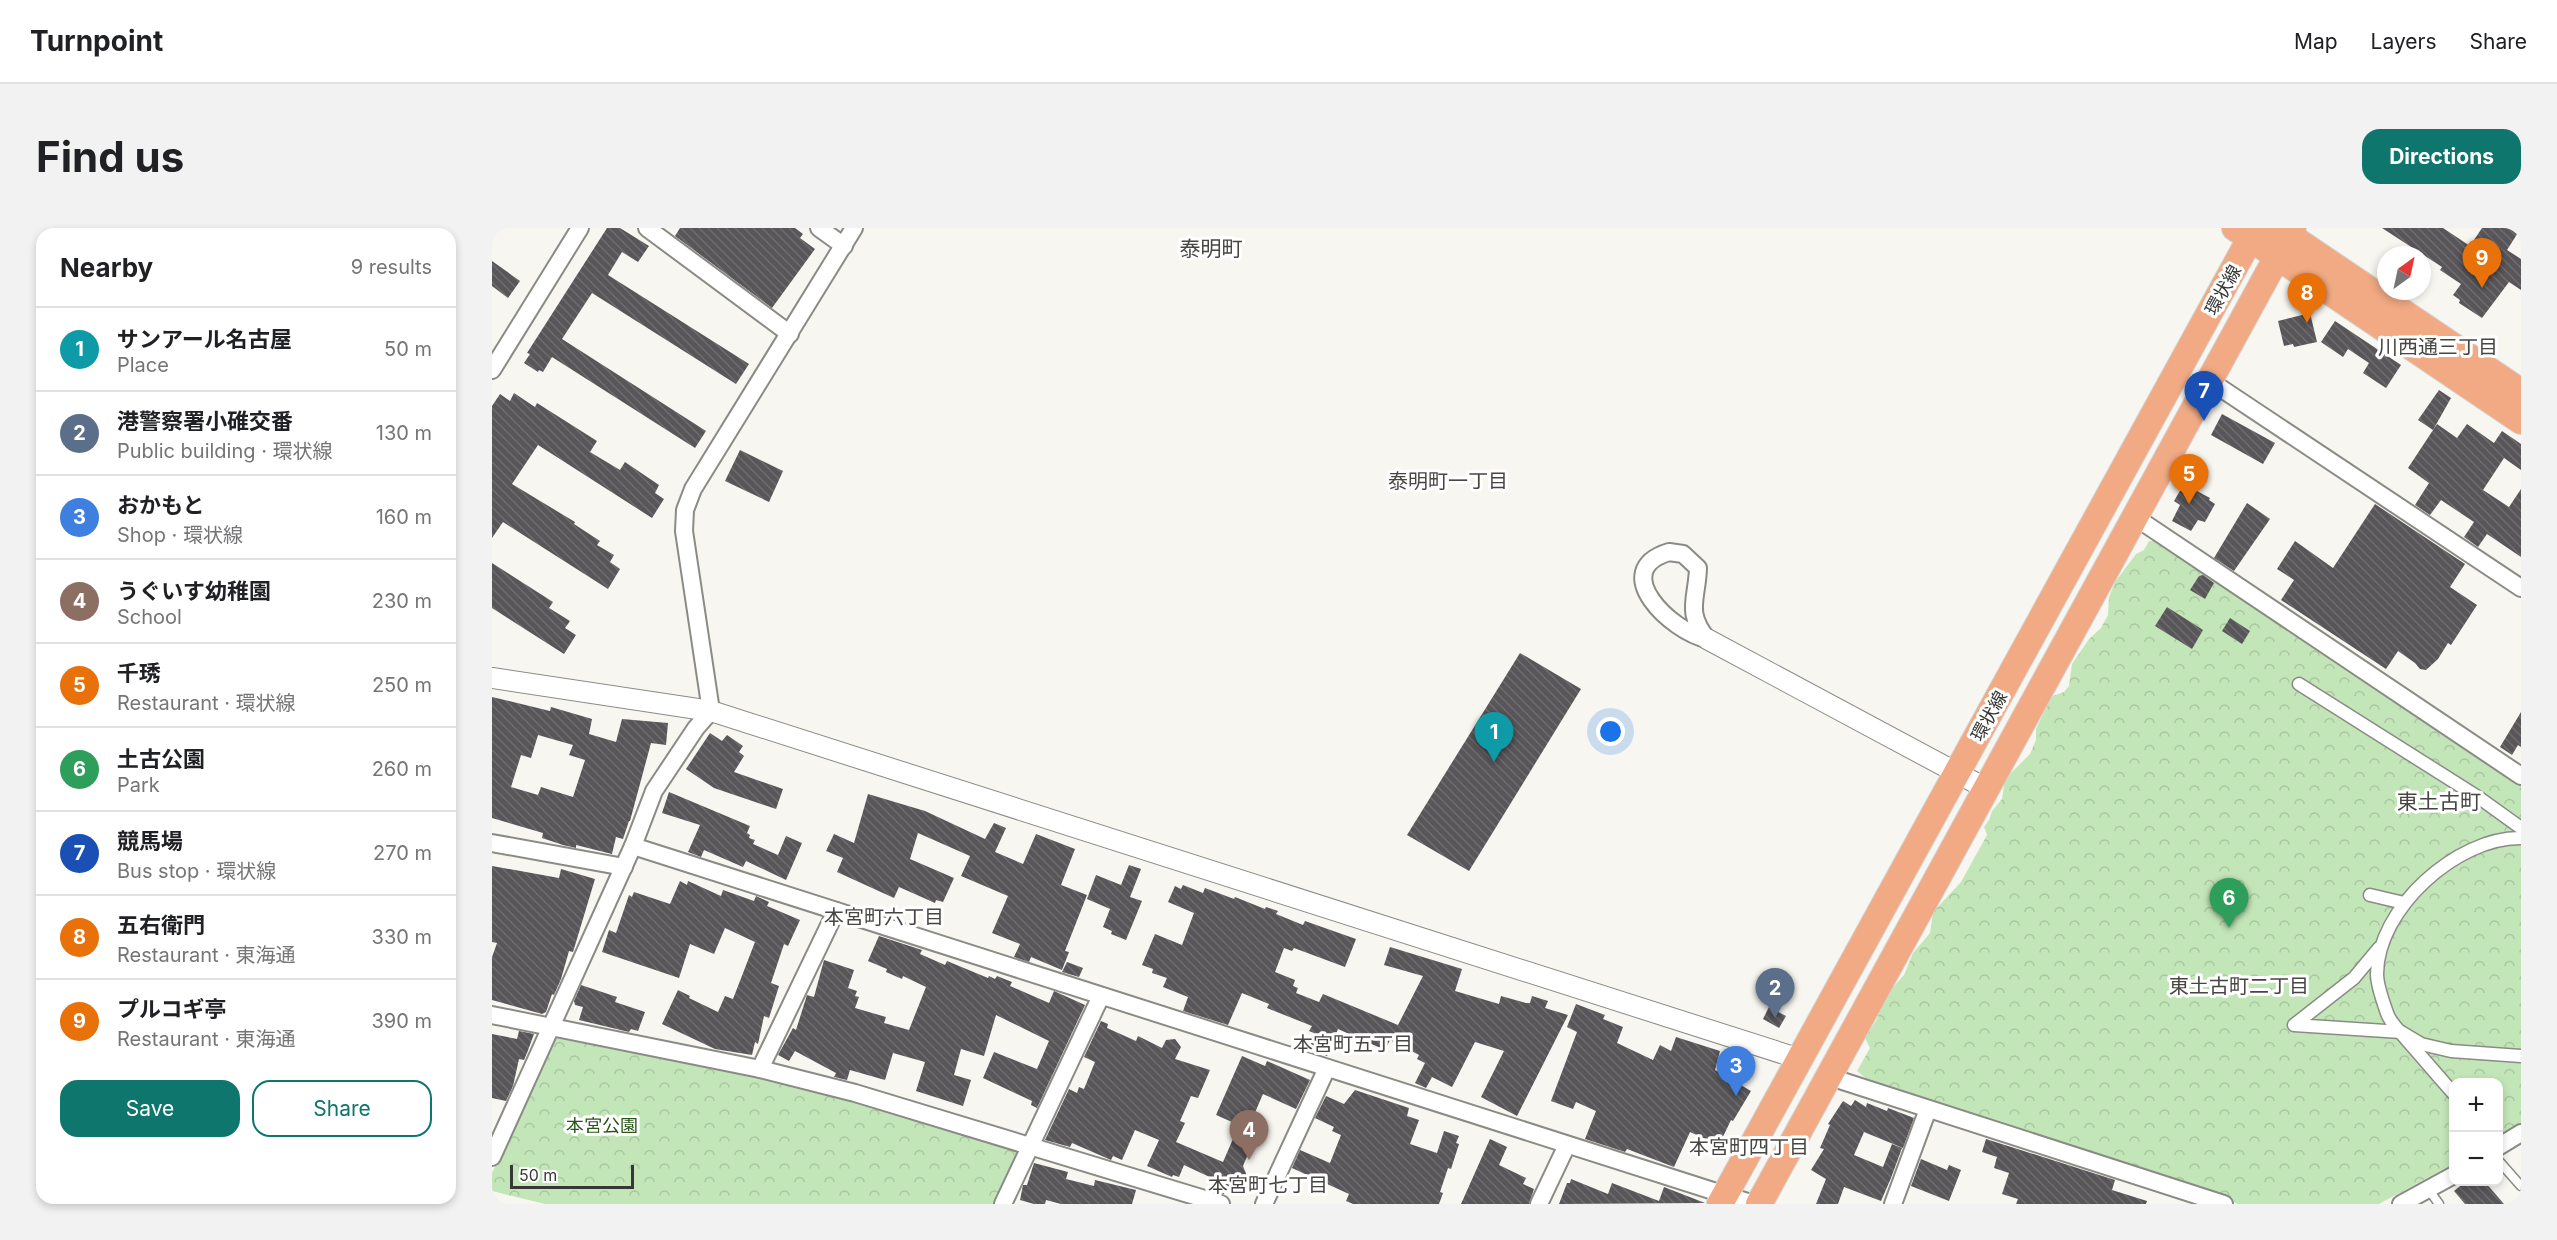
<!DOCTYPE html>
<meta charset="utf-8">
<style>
body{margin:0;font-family:Inter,"Noto Sans JP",sans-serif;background:#f2f2f2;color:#202124}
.controls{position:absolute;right:18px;bottom:18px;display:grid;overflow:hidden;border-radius:12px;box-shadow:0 3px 9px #0003}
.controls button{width:54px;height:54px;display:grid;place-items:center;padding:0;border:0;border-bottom:2px solid #e0e0e0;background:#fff;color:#202124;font:30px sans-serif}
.compass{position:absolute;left:1885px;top:18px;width:54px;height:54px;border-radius:50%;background:#fff;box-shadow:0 3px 9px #0003;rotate:33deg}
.scale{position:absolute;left:18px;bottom:15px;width:124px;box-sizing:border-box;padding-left:6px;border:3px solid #373735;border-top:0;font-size:16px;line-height:21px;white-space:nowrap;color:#373735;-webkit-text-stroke:4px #fff;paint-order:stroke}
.you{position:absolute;left:1119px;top:504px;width:21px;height:21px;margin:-15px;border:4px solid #fff;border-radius:50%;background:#1a73e8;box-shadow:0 0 0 9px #1a73e833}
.badge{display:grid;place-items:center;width:39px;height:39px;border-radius:50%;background:#0f766e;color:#fff;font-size:20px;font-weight:700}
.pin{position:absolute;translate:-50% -50px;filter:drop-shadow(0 2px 3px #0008)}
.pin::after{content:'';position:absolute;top:32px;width:21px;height:18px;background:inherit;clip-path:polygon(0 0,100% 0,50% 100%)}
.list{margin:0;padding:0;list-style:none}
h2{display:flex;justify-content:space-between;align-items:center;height:78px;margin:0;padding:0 24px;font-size:26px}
h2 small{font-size:20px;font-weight:400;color:#757577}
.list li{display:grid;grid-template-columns:39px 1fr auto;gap:18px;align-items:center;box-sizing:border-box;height:84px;padding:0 24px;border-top:2px solid #e0e0e0}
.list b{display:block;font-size:22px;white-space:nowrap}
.list p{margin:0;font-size:20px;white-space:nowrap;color:#757577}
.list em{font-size:20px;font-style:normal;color:#757577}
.actions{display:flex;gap:12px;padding:18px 24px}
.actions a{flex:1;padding:14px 0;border:2px solid #0f766e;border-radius:18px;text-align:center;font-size:21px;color:#0f766e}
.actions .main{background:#0f766e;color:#fff}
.map{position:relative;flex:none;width:2029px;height:976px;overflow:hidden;border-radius:18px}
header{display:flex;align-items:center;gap:36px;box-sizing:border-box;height:84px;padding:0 30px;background:#fff;border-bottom:2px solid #e0e0e0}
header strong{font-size:28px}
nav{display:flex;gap:33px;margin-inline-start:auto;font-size:21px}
.intro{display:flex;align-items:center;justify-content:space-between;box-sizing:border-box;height:144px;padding:0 36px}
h1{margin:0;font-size:42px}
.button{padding:15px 27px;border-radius:18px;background:#0f766e;color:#fff;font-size:21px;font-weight:700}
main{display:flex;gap:36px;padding:0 36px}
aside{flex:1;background:#fff;border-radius:18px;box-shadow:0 3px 9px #0003}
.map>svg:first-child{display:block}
</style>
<header>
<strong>Turnpoint</strong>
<nav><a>Map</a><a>Layers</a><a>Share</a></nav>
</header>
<div class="intro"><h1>Find us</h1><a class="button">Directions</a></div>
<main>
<aside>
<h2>Nearby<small>9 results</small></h2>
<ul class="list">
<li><span class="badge" style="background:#0f9aa8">1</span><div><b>サンアール名古屋</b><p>Place</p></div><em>50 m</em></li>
<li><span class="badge" style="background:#5c6f8a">2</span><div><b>港警察署小碓交番</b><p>Public building · 環状線</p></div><em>130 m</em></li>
<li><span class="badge" style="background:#3f7fe0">3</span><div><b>おかもと</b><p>Shop · 環状線</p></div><em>160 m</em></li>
<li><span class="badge" style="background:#8d6e63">4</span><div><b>うぐいす幼稚園</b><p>School</p></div><em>230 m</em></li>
<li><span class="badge" style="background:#e8710a">5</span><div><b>千琇</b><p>Restaurant · 環状線</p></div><em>250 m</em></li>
<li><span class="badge" style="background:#2e9e5b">6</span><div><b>土古公園</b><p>Park</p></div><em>260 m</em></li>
<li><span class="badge" style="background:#1a4fb4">7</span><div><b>競馬場</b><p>Bus stop · 環状線</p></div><em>270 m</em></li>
<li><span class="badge" style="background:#e8710a">8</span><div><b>五右衛門</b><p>Restaurant · 東海通</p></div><em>330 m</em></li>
<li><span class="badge" style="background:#e8710a">9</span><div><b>プルコギ亭</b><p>Restaurant · 東海通</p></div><em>390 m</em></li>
</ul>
<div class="actions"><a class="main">Save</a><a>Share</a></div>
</aside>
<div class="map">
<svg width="2029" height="976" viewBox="0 0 2029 976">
<defs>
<pattern id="forest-crowns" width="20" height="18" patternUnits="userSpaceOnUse" patternTransform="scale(1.5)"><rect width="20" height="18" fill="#c3e6b8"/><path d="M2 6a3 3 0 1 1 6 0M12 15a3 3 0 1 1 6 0" fill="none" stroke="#a8c69f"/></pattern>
<pattern id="building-back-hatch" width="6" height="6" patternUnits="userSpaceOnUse" patternTransform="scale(1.5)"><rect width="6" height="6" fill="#595659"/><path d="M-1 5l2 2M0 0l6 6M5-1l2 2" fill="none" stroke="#6e6c6e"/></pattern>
</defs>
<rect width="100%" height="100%" fill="#f7f6f1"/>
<!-- forest -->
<g fill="url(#forest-crowns)">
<polygon points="1657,313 1664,313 2029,556 2029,896 2007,909 2006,854 1962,854 1961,936 1887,976 1746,976 1666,946 1376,852 1365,843 1378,820 1373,810 1385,791 1394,767 1412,747 1421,725 1438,705 1441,684 1469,654 1495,607 1492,599 1497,592 1500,583 1510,571 1513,551 1538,526 1544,512 1544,501 1555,478 1561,468 1572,464 1577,458 1580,436 1597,411 1609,400 1616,387 1617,369 1623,354 1644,326 1652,322"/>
<polygon points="68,807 264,849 276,849 364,872 525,922 527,925 503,976 53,976 0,963 0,945 61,814"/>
</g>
<!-- building -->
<g fill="url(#building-back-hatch)" fill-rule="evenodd">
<polygon points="115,0 128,0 157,18 146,34 130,24 116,47 257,136 244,156 100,65 70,111 214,203 203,220 60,129 51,144 47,142 46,144 32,135 38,126 35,125"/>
<polygon points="188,0 303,0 311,6 308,10 323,21 280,80 183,8"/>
<polygon points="1890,0 1951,0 1978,18 1990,0 2029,0 2015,22 2029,31 2029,62 2017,54 1990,90 1967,75 1968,72 1961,67 1969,56 1948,42 1950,39"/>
<polygon points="0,33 28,53 16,70 0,58"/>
<polygon points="1818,85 1825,114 1802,119 1801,116 1792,118 1786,93"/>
<polygon points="1843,93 1909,137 1894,160 1871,145 1877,135 1856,121 1851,129 1829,114"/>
<polygon points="1947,162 1959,170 1941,202 1926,192"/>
<polygon points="22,165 43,179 45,175 105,213 98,224 128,242 133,234 167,257 163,265 172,271 160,290 46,217 20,256 83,294 82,296 108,313 105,317 122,327 118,334 128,341 116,361 11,294 0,310 0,178 8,166 18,173"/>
<polygon points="1730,186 1783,215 1771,236 1719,207"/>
<polygon points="1945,196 1965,210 1975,196 2002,215 2010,203 2029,216 2029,242 2012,230 1991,262 2017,279 2029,261 2029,329 1995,306 1986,319 1972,309 1982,294 1949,272 1938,287 1923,277 1937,255 1916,240"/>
<polygon points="248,222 291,243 277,274 233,253"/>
<polygon points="1692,256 1718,270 1717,272 1723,276 1713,294 1706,292 1699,303 1680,293 1688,277 1682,273"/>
<polygon points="1755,275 1778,291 1742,343 1722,330"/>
<polygon points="1883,276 1973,336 1958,359 1985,377 1959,417 1956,415 1946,431 1934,442 1928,441 1923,435 1906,423 1894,441 1789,372 1802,352 1785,341 1803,313 1841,340"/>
<polygon points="0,335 61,374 57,380 78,393 73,400 84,407 72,426 0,380"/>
<polygon points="1711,347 1722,355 1713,371 1698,362 1707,348"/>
<polygon points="1675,379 1711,402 1700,421 1663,398"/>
<polygon points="1738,390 1758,403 1750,416 1730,403"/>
<polygon points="1028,425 1089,461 977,643 915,607"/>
<path d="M0 469 58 483 59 479 100 491 97 506 124 514 130 491 176 495 174 517 159 515 138 593H137L131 611 124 609 120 626 84 617V620L71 617 50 610 51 605 0 590ZM46 507 81 517 77 527 93 532 81 569 49 559 46 567 19 559 29 527 39 530Z"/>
<polygon points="2029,484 2029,519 2026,517 2020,527 2008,519"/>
<polygon points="218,505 230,513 235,507 251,518 247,524 252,528 242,544 291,561 284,581 222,560 194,541"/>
<polygon points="177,564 258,598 255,605 258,607 257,610 263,612 261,616 286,627 294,608 310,615 294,652 254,633 251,639 212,622 209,629 196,624 208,597 170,585"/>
<polygon points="376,566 433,583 493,611 502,595 514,600 503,624 531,636 544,606 583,621 569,657 595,667 573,723 577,724 570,742 539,729 537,734 522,729 528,716 500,705 516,668 469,648 478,628 426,605 418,631 462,650 451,674 444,672 443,675 407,659 402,670 345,644 351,630 334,623 342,606 362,615"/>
<polygon points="637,637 649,641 638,669 650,673 634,712 619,706 620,703 611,699 618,681 595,671 604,647 629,657"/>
<polygon points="0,638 67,650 69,641 103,651 81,724 77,723 69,751 62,767 60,766 54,784 50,786 0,772 0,729 5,715 0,714"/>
<polygon points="188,653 195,657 196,653 229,668 231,662 262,673 264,668 277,674 275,678 308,692 296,718 292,716 279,755 287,758 277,790 272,788 266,816 263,814 260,827 223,821 170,796 186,762 198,768 197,770 226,784 233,768 241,771 263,714 233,700 222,726 198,716 187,750 110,724 117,702 124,705 137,667 140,669 142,664 178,676"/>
<polygon points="691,657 711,665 713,660 742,671 743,669 773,681 774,679 786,683 784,686 811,697 813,693 864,711 853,739 802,720 800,723 792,720 783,744 803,752 801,758 806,760 804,765 827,774 831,766 906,797 931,748 892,737 898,719 970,741 963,763 1007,776 1009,768 1034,775 1038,775 1040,768 1056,773 1053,780 1076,787 1025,888 989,869 1012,823 983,814 960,859 940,849 934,860 923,855 933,835 925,831 927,827 898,812 893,822 846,801 835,828 817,820 822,805 817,803 820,798 775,780 777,776 750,765 736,797 691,783 696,769 671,759 675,750 660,745 661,741 650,737 663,706 690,717 702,685 676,674 683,658 689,661"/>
<polygon points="387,708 430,722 428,726 453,737 455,733 496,750 497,748 503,751 505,748 520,754 518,758 557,775 562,763 593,777 545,880 539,877 540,873 491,850 502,824 545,841 557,813 504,787 492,828 469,821 462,847 479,852 471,878 424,863 433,834 401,825 393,852 358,842 355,852 342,849 344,845 303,823 297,833 286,827 301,800 304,802 315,767 322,769 332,732 362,742 356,760 365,763 363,768 367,769 363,780 394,789 392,795 417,802 434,759 411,748 410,751 394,744 395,741 376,733"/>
<polygon points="575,734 591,740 587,749 570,744"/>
<polygon points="89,757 125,769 123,774 153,784 146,803 139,801 137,804 87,792 91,779 83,777 82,773"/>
<polygon points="1084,776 1113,787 1111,791 1131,799 1125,815 1161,832 1168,817 1179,823 1184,809 1228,823 1223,842 1259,863 1241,893 1239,892 1227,917 1198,904 1182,939 1135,921 1133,924 1093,911 1104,883 1084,874 1081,881 1059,873 1085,804 1075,799"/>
<polygon points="1277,779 1294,788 1287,800 1271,791"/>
<polygon points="609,793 616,796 615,800 644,813 646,808 670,820 674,812 683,811 689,819 683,831 718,842 706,870 699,868 688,893 693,895 684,914 731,934 747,897 724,887 750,828 773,838 775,833 818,852 804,881 771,866 758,896 767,900 751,938 755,948 752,960 748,963 733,963 732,966 719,962 724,952 692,937 687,949 681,947 680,949 655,938 667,912 643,902 630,932 621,928 619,932 580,915 578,919 553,912 577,861 585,865 587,859 592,861 603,834 592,829"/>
<polygon points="27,803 42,806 35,825 32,832 27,831 21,858 14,873 0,870 0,806 25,811"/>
<polygon points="863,862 917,880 915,888 927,892 918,916 945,925 952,903 967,908 964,915 967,916 959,941 956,940 948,964 951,965 947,976 861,976 854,973 857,966 800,940 808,922 838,935 849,907 840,903 842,899 823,890 834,868 852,876"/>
<polygon points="1363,872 1374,879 1375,875 1395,883 1396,880 1422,890 1411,920 1372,904 1362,927 1391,939 1400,916 1410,920 1399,950 1389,973 1352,959 1346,976 1324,976 1334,951 1319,942 1332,921 1328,920 1338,897 1336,896 1351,873 1359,878"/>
<polygon points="998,911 1015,919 1007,937 1034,950 1031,956 1042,961 1037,976 969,976"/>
<polygon points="1494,911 1623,952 1620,962 1655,973 1654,976 1524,976 1526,971 1510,966 1517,945 1502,940 1505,929 1490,924"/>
<polygon points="1429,931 1455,942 1457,937 1469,942 1457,973 1419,958"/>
<polygon points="542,935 576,944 574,951 602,958 603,952 644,962 640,976 569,976 554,972 553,976 542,976 528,972 531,957 535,957"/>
<polygon points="1079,951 1116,966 1120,955 1167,973 1172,959 1213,975 1067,976 1075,955 1078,955"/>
<polygon points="1973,954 1993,954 2012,976 1973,976 1962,963"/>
</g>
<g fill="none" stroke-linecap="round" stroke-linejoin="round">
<!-- service casing -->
<g stroke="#8b8b86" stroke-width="11">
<g id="service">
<polyline points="2006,932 2029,958"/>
<polyline points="1937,962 1947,976"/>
</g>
</g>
<!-- pedestrian casing -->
<g stroke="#8b8b86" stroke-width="15">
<g id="pedestrian">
<polyline points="1807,456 1986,569 2029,600"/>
<polyline points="1878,667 1912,675"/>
<polyline points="1887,720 1862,750 1802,797 1909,804 1929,816 1959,823 2029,828"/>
<path d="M1962 866C1946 848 1930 829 1914 811 1908 803 1898 795 1895 785 1891 773 1885 758 1885 746 1885 681 1965 609 2029 610"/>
</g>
</g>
<!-- minor casing -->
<g stroke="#8b8b86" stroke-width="20">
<g id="minor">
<polyline points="155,0 298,106"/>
<polyline points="327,0 352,18"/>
<polyline points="0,142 88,0"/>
<polyline points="1718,153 2029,360"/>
<polyline points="1643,289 2029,548"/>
<path d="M1177 324 1191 326 1206 340C1205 372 1193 383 1215 411 1180 404 1115 343 1177 324Z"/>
<polyline points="0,615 132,639"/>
<polyline points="141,618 1262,976"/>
<polyline points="0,787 268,841 363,865 729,976"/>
<polyline points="268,841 344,683"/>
<polyline points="1338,849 1732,976"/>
<polyline points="2006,919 2029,905"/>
<polyline points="0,929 141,618 162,563 204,500 219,483 192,303 193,282 201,261 362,0"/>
<polyline points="511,976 609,768"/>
<polyline points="772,976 835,840"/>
<polyline points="1047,976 1075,917"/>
<polyline points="1401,976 1436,881"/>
<polyline points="1909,976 1962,947"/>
</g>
</g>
<!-- tertiary casing -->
<g stroke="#8b8b86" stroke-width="22">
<g id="tertiary">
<polyline points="1215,411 1495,561"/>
<polyline points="0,450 219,483 1308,831"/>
</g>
</g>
<!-- primary casing -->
<g stroke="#d3d3d3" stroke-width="28">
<g id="primary">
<polyline points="1743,0 2029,193"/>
<polyline points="1786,0 2029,164"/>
<polyline points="1228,976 1764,0"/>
<polyline points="1267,976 1801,0"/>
</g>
</g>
<!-- service -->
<use href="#service" stroke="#fff" stroke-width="8"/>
<!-- pedestrian -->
<use href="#pedestrian" stroke="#fff" stroke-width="12"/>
<!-- minor -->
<use href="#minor" stroke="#fff" stroke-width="16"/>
<!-- tertiary -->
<use href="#tertiary" stroke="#fff" stroke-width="20"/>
<!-- primary -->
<use href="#primary" stroke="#f1aa83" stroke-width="26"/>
</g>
<g text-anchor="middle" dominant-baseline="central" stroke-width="6" stroke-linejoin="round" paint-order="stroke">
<!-- street labels -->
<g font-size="18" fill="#373735" stroke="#fff">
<text transform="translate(1731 62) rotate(-61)">環状線</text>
<text transform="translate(1497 488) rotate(-61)">環状線</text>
</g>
<!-- park labels -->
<g font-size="18" fill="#275616" stroke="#fff">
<text x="110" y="897">本宮公園</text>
</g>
<!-- neighbourhood labels -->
<g font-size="20" fill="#474643" stroke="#fff">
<text x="1946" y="119">川西通三丁目</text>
<text x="956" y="253">泰明町一丁目</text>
<text x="392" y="689">本宮町六丁目</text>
<text x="1747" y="758">東土古町二丁目</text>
<text x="861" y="816">本宮町五丁目</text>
<text x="1257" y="919">本宮町四丁目</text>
<text x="776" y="957">本宮町七丁目</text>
</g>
<!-- quarter labels -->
<g font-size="21" fill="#474643" stroke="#fff">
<text x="719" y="20">泰明町</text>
<text x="1947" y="573">東土古町</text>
</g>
</g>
</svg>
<div class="controls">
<button>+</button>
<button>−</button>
</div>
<svg class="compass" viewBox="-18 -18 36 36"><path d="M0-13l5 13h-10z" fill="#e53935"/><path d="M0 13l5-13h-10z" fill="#757577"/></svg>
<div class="scale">50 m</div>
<div class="you"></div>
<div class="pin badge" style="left:1002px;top:534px;background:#0f9aa8">1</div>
<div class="pin badge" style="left:1283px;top:790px;background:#5c6f8a">2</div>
<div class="pin badge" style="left:1244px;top:868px;background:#3f7fe0">3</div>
<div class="pin badge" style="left:757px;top:932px;background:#8d6e63">4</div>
<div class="pin badge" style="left:1697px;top:276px;background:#e8710a">5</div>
<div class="pin badge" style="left:1737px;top:700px;background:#2e9e5b">6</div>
<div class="pin badge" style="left:1712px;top:193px;background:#1a4fb4">7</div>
<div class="pin badge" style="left:1815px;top:95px;background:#e8710a">8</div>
<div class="pin badge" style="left:1990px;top:60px;background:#e8710a">9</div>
</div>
</main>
